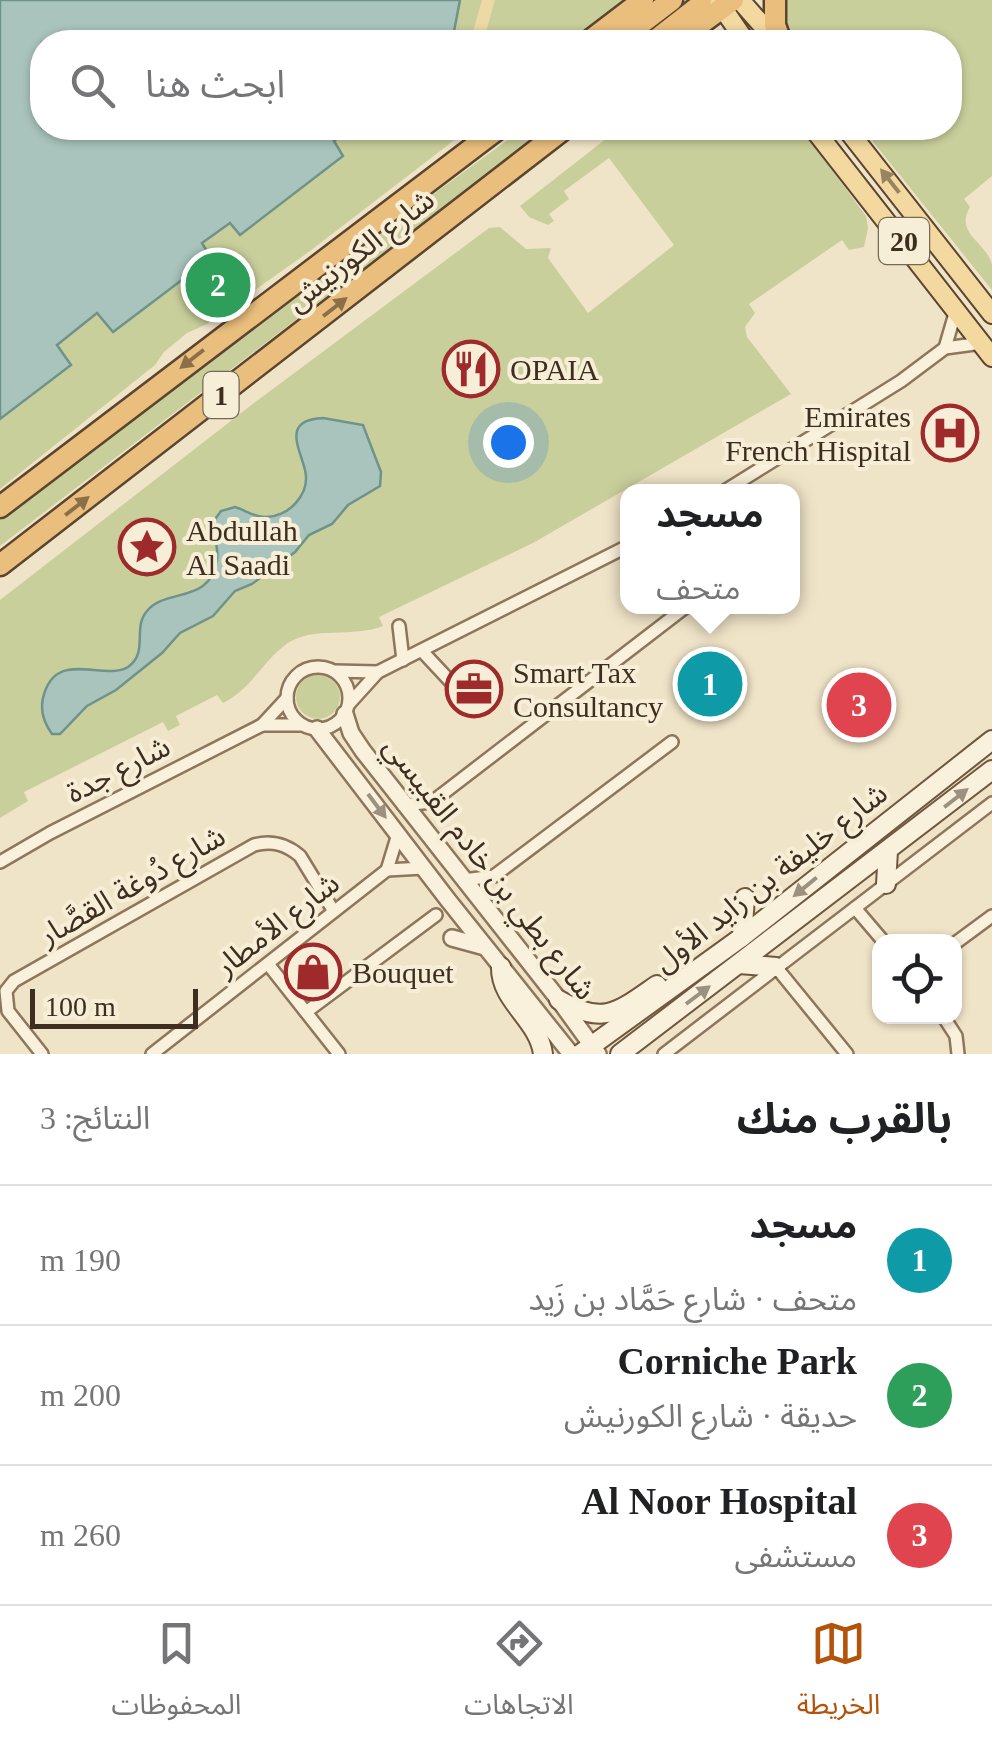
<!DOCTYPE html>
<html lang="ar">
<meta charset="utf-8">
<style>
body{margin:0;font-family:"Times New Roman","Noto Sans Arabic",serif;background:#f6f6f6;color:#202124;direction:rtl}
.controls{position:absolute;right:30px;bottom:30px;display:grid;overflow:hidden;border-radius:20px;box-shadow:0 2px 8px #0004}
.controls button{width:90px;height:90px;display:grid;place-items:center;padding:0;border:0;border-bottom:2px solid #e0e0e0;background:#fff;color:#202124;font:50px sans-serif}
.scale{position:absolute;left:30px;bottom:25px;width:168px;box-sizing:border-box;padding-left:10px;border:5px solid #3d2e20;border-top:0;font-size:28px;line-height:35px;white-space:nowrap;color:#3d2e20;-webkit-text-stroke:8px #f7eed8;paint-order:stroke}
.you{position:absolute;left:508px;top:442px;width:35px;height:35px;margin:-25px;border:8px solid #fff;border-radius:50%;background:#1a73e8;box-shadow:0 0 0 15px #1a73e833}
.badge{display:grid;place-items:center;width:65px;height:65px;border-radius:50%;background:#b45309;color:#fff;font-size:32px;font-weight:700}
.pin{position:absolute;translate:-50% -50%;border:5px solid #fff;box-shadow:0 2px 10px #0006}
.popup{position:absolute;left:620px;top:484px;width:180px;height:130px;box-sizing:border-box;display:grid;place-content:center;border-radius:20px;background:#fff;filter:drop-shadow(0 2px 8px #0005);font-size:32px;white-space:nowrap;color:#757577}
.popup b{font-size:38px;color:#202124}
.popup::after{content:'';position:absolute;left:50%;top:100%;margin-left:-20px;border:20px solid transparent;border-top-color:#fff}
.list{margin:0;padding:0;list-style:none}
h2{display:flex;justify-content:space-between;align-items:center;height:130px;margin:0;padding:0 40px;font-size:42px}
h2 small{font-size:32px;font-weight:400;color:#757577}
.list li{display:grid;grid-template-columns:65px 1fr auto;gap:30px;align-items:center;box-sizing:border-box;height:140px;padding:0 40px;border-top:2px solid #e0e0e0}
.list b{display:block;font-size:38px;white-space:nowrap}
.list p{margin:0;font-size:32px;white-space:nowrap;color:#757577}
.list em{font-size:32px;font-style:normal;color:#757577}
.icon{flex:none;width:55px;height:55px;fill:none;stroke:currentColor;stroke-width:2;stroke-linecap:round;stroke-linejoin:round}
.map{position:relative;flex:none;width:992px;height:1054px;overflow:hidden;direction:ltr}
.search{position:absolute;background:#fff;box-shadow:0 2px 8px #0004;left:30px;right:30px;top:30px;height:110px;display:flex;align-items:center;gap:25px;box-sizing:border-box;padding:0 35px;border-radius:40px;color:#757577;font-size:38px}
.sheet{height:550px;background:#fff}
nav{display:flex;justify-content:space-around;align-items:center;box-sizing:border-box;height:140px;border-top:2px solid #e0e0e0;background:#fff;font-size:28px;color:#757577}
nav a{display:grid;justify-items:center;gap:5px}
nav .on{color:#b45309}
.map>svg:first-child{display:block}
</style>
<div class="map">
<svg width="992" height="1054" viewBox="0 0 992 1054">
<rect width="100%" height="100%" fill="#f0e4c8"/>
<!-- green -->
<g fill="#c9cf9b">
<polygon points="460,0 633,0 579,42 452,42"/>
<path d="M782 0H992V176L964 199 970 207C954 234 987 242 992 265 992 272 992 282 992 290L862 128H950V42H797L783 25Z"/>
<polygon points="351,128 367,128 371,133 378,128 470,128 310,251 207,324 187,333 164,352 155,365 0,489 0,419 71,366 56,345 98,313 113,331 210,258 201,244 230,222 241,234 343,156 334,141"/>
<polygon points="524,128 533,128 539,134 0,546 0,520 239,336"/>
<path d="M620 128H801L866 216 868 228 864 247 849 250 842 240 749 304 755 313 745 327 747 337 791 394 533 543 379 617 383 626C353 638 313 626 288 643 263 660 252 689 223 703L217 695 176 716 180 725 168 731 163 722 24 792 28 801 0 818V600L254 403 489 228 500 227 526 249 551 248 548 258 588 313 674 245 609 158 564 191 569 199 549 214 554 221 548 225 529 217 520 206Z"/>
<circle cx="318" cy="697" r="22"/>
</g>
<!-- sand -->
<polygon fill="#ecd9a5" points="482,0 495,0 483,42 470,42"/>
<!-- water -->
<g fill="#a9c4bc" stroke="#6f938a" stroke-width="2.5">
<polygon points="0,0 460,0 452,42 42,42 42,128 351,128 334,141 343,156 240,235 230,223 202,243 211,258 113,332 97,313 57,345 71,365 0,419"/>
<path d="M323 418 363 425 381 472 380 486 348 505 332 524 309 535 295 552 252 584 235 591 213 616 180 633 162 653 116 690 87 706 60 734H52C44 723 40 711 43 698 55 647 103 682 128 667 149 652 132 628 147 611 165 588 211 604 217 560 219 547 213 535 213 522L221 511 235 507C245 510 254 517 265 517 288 518 311 494 305 470 300 448 281 420 323 418Z"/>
</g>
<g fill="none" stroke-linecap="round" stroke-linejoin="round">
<!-- minor casing -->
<g stroke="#8d765c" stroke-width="16">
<g id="minor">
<polyline points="945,348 956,310"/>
<polyline points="723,492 901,381 945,348 982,343"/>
<polyline points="399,626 403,660"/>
<polyline points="422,651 450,681"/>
<circle cx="318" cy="698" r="31"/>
<polyline points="334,671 378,672"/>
<polyline points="349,704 378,672 628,546"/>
<polyline points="262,725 302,725"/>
<polyline points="403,805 432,802 687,606"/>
<polyline points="0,862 50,833 262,725 287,698"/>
<polyline points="387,870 423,868"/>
<polyline points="464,880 494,876 672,742"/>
<polyline points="855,908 884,942"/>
<polyline points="954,944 992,916"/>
<polyline points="268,964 339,1054"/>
<polyline points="776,967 847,1054"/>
<polyline points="306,1012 436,915"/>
<polyline points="943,1016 956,1036 958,1054"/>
<path d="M42 1054 8 1011 6 991 14 981 254 845C272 840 286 844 300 856L333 910"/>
<polyline points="152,1054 387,870 398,834"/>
<polyline points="664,1054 992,803"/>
</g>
</g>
<!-- tertiary casing -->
<g stroke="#8d765c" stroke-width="20">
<g id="tertiary">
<polyline points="345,714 351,733 363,751 559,1000 598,1054"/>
<polyline points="317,729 448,900 571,1054"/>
<polyline points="452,938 485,947"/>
</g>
</g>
<!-- secondary casing -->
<g stroke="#6f573f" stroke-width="22">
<g id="secondary">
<polyline points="886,884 888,851"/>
<polyline points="742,937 745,898"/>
<polyline points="739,964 776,967"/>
<path d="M501 967C500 1001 539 1020 543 1054"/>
<path d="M559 1000C604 1026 618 1012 657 985"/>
<polyline points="580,1054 742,937 992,740"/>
<polyline points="620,1054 992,770"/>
</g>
</g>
<!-- primary casing -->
<g stroke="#5b4430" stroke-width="22">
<g id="primary">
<polyline points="717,0 746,42"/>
<polyline points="740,0 777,42"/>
<polyline points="813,128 992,357"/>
<polyline points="846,128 992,314"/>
</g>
</g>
<!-- trunk casing -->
<g stroke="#5b4430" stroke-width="25">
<g id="trunk">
<polyline points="775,0 775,25 781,42"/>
<polyline points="588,42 643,0"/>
<polyline points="617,42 672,0"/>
<polyline points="653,42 699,6 701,0"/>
<polyline points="676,42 733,0"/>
<polyline points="0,507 499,128"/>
<polyline points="0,565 565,128"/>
</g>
</g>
<!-- minor -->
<use href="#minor" stroke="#faf1dc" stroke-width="11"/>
<!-- tertiary -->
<use href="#tertiary" stroke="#faf1dc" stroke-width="15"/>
<!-- secondary -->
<use href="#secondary" stroke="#faf1dc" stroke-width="18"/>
<!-- primary -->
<use href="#primary" stroke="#f3d9a0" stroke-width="18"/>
<!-- trunk -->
<use href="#trunk" stroke="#eabe7c" stroke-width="20"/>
</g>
<!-- one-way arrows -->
<defs><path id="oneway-solid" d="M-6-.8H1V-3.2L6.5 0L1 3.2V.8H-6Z" transform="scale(2.5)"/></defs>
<use fill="#988460" href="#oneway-solid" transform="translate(890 181) rotate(-128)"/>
<g fill="#8b6f49">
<use href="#oneway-solid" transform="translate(335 307) rotate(-38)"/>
<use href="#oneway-solid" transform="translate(192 359) rotate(142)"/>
<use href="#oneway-solid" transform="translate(77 506) rotate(-38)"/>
</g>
<g fill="#9c907e">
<use href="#oneway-solid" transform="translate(956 798) rotate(-38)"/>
<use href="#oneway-solid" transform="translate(377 806) rotate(53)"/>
<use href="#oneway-solid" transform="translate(805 887) rotate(141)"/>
<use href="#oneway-solid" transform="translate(698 995) rotate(-37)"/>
</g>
<!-- icons -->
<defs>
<g id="restaurant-ring" transform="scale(2.875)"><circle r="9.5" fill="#f7eed8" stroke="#9e2a2b" stroke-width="1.5"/><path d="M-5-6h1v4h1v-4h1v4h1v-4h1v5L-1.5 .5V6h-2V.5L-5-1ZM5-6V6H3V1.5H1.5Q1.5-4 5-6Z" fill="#9e2a2b"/></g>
<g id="hospital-ring" transform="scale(2.875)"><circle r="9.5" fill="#f7eed8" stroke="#9e2a2b" stroke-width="1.5"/><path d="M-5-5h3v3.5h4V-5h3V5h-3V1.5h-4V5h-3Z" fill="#9e2a2b"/></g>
<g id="sight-ring" transform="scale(2.875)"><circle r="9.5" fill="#f7eed8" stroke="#9e2a2b" stroke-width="1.5"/><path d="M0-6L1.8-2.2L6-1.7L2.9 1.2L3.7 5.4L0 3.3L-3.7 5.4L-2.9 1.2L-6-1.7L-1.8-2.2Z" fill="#9e2a2b"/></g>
<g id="office-ring" transform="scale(2.875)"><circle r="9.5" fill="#f7eed8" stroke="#9e2a2b" stroke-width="1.5"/><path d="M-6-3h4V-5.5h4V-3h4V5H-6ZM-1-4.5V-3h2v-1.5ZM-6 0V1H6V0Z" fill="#9e2a2b"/></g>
<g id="shop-ring" transform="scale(2.875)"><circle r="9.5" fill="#f7eed8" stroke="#9e2a2b" stroke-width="1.5"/><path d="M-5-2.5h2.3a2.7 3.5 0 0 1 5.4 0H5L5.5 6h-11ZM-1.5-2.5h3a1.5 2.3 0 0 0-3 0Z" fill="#9e2a2b"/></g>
</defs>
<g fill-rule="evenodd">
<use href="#restaurant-ring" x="471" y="369"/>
<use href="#hospital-ring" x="950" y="433"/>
<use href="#sight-ring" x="147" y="547"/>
<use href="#office-ring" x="474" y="689"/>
<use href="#shop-ring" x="313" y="972"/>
</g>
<g text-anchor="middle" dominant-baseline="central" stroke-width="8" stroke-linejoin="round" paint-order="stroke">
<!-- shield labels -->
<g fill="#f7eed8" stroke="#756857" stroke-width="2.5">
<rect x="879" y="218" width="50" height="46" rx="8"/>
<rect x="203.5" y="372" width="35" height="46" rx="8"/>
</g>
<g font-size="28" font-weight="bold" fill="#3d2e20">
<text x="904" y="241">20</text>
<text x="221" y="395">1</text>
</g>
<!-- street labels -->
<g font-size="30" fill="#3d2e20" stroke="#f7eed8">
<text transform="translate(360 250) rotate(-38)">شارع الكورنيش</text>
<text transform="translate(118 769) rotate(-27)">شارع جدة</text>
<text transform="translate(490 868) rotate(52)">شارع بطي بن خادم القبيسي</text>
<text transform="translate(770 877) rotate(-38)">شارع خليفة بن زايد الأول</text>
<text transform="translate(132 885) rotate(-30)">شارع دُوغة القصَّار</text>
<text transform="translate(277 924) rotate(-38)">شارع الأمطار</text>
</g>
<!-- poi labels -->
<g font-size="30" fill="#3d2e20" stroke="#f7eed8" text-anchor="start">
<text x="510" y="369">OPAIA</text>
<text x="911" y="416" text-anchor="end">Emirates<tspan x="911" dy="34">French Hispital</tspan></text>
<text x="186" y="530">Abdullah<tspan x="186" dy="34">Al Saadi</tspan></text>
<text x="513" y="672">Smart Tax<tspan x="513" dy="34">Consultancy</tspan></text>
<text x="352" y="972">Bouquet</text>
</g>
</g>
</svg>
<div class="controls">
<button><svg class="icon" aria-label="locate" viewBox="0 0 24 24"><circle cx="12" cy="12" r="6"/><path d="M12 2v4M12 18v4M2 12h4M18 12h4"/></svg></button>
</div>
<div class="scale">100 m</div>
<div class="you"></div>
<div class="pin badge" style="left:710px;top:684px;background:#0f9aa8">1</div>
<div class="popup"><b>مسجد</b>متحف</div>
<div class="pin badge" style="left:218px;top:285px;background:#2e9e5b">2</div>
<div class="pin badge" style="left:859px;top:705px;background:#e0444e">3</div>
<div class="search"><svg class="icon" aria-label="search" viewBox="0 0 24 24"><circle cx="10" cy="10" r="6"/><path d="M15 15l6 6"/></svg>ابحث هنا</div>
</div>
<section class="sheet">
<h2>بالقرب منك<small>النتائج: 3</small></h2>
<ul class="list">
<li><span class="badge" style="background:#0f9aa8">1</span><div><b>مسجد</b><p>متحف · شارع حَمَّاد بن زَيد</p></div><em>190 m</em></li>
<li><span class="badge" style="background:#2e9e5b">2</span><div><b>Corniche Park</b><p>حديقة · شارع الكورنيش</p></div><em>200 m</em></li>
<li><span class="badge" style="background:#e0444e">3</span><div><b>Al Noor Hospital</b><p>مستشفى</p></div><em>260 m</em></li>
</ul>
</section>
<nav>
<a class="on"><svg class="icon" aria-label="map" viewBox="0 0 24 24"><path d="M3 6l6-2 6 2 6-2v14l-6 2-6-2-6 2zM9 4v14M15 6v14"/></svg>الخريطة</a>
<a><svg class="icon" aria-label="directions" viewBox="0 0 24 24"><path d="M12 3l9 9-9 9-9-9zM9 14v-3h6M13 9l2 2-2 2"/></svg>الاتجاهات</a>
<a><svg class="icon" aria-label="saved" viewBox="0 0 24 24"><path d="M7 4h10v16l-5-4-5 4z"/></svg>المحفوظات</a>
</nav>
